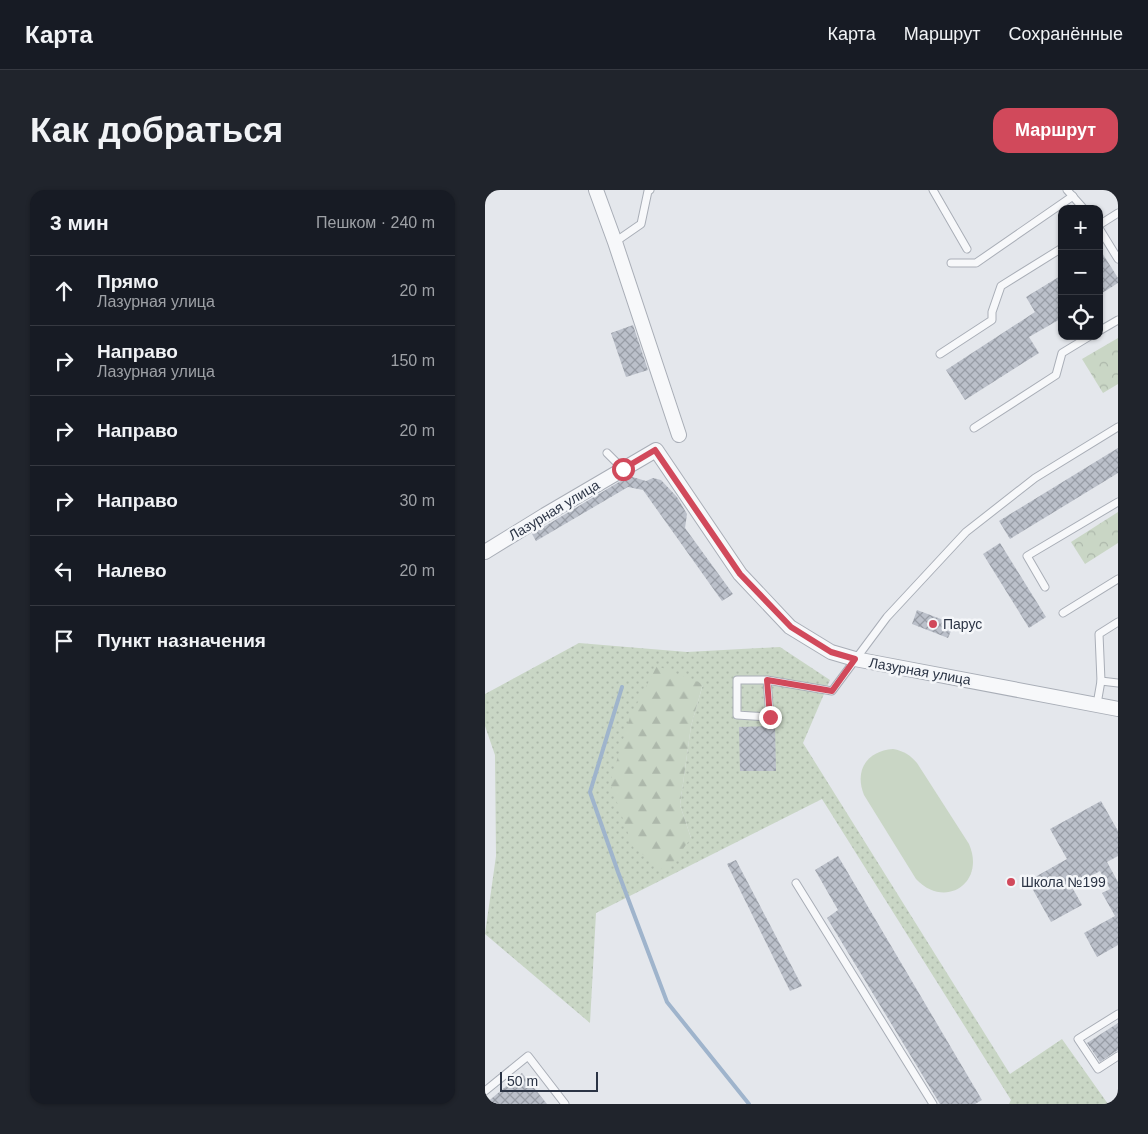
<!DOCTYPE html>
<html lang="ru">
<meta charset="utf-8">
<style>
body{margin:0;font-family:Arial,sans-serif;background:#20242c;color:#f1f3f6}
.controls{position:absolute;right:15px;top:15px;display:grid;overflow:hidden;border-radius:10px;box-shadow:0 1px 4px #0004}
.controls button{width:45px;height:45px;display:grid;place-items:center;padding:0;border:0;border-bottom:1px solid #363941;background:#171b24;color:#f1f3f6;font:25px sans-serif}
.scale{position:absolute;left:15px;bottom:12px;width:98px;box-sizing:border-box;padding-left:5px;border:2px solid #2b3445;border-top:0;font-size:14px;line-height:18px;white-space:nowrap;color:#2b3445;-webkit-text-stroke:4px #f4f6f9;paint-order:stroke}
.stop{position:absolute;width:15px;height:15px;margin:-11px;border:4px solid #d1495b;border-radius:50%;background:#fff}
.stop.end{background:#d1495b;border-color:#fff;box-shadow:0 1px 5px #0008}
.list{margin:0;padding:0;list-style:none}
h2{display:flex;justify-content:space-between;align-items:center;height:65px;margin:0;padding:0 20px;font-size:21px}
h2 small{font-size:16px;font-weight:400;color:#9ea1a6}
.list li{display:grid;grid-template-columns:32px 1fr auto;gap:15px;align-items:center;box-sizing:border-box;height:70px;padding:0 20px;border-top:1px solid #363941}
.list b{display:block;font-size:19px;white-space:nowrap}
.list p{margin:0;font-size:16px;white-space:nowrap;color:#9ea1a6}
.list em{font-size:16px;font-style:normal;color:#9ea1a6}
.icon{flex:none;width:28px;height:28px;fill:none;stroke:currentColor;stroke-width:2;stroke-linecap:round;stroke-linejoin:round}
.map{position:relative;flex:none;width:633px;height:914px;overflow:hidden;border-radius:15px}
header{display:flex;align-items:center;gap:30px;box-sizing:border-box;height:70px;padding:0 25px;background:#171b24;border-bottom:1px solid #363941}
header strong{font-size:24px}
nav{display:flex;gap:28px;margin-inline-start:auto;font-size:18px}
.intro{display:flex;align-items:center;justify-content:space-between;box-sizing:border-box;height:120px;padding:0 30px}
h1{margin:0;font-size:35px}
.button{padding:12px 22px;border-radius:15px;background:#d1495b;color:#fff;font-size:18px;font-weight:700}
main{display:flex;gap:30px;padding:0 30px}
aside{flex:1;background:#171b24;border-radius:15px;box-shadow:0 1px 4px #0004}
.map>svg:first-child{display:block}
</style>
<header>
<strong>Карта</strong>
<nav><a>Карта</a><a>Маршрут</a><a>Сохранённые</a></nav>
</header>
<div class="intro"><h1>Как добраться</h1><a class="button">Маршрут</a></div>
<main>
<aside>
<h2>3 мин<small>Пешком · 240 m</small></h2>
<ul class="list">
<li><svg class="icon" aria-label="ahead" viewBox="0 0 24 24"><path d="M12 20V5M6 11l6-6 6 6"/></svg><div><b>Прямо</b><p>Лазурная улица</p></div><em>20 m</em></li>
<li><svg class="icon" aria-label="right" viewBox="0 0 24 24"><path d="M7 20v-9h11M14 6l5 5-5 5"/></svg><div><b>Направо</b><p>Лазурная улица</p></div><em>150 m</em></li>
<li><svg class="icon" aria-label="right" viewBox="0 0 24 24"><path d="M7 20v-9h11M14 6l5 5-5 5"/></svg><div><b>Направо</b></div><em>20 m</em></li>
<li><svg class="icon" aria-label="right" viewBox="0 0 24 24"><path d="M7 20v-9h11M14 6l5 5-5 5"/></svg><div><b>Направо</b></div><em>30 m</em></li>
<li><svg class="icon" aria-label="left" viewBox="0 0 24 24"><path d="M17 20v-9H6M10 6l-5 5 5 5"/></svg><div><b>Налево</b></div><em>20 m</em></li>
<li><svg class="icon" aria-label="arrive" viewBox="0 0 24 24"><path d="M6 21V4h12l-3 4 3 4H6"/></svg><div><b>Пункт назначения</b></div></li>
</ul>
</aside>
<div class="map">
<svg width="633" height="914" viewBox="0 0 633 914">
<defs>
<pattern id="grass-dots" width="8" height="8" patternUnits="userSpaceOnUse" patternTransform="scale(1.25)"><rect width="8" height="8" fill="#c9d6c5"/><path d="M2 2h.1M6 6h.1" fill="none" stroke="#adb8ab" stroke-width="1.8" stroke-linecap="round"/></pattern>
<pattern id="forest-firs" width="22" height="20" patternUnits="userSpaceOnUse" patternTransform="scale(1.25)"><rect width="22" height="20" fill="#c9d6c5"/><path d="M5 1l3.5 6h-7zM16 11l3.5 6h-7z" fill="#adb8ab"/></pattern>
<pattern id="park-crowns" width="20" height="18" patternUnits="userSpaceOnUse" patternTransform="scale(1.25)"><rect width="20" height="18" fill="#c9d6c5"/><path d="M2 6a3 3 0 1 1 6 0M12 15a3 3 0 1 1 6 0" fill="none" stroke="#adb8ab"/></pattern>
<pattern id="building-cross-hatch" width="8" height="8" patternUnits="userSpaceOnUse" patternTransform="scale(1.25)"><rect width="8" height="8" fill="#bbc0ca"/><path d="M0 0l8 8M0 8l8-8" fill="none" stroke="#989da6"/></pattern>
</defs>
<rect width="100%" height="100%" fill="#e4e7ec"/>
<!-- grass -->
<path fill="url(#grass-dots)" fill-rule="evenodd" d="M94 453 202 462 295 457 345 490 318 553 525 884 577 849 623 914H524L526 910 337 609 111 723 105 833 0 744 11 666 10 565 0 536V504ZM218 494 206 536 195 615 206 648 148 657Z"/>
<!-- forest -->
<polygon fill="url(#forest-firs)" points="172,476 218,494 206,536 195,615 206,648 181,682 148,657 125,593 145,527"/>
<!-- park -->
<g fill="url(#park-crowns)">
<polygon points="633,148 633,194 618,203 597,169"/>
<polygon points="633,322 633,353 600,374 586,352"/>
</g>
<!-- garden -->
<path fill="#c9d6c5" d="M408 559C419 561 425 565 432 573L484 654C501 693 460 720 431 689L379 605C369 580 382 561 408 559Z"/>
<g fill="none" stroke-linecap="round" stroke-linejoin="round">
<!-- stream -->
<polyline stroke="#9fb4cc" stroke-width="4" points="137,497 105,602 133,682 182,812 264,914"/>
</g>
<!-- building -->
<g fill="url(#building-cross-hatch)">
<polygon points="614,58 633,88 633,93 614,105"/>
<polygon points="577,85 577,128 544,147 554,163 480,210 461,180 550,122 541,107"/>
<polygon points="148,135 163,180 141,187 126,143"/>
<polygon points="633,258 633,283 525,349 514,331"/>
<polygon points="144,286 161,291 168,288 176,290 192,307 202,324 200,338 248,404 237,411 158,300 143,297 51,351 47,344"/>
<polygon points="515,353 561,427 544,438 498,364"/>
<polygon points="432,420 469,434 463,448 427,434"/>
<polygon points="290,536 291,581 255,581 254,537"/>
<polygon points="616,611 633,641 633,666 622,672 633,692 633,755 612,767 599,743 630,726 617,703 625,699 615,681 587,697 597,715 566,732 543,691 582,669 565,639"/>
<polygon points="353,666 497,910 490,914 455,914 342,728 353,720 330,680"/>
<polygon points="251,670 317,796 305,801 242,674"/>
<polygon points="633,833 633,860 615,872 602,853"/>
<polygon points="37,883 62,914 0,914"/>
</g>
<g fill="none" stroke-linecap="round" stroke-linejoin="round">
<!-- lane casing -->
<g stroke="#a9aeb7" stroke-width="9">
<g id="lane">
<polyline points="448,0 482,59"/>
<polyline points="582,0 599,19"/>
<polyline points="614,35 633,23"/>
<polyline points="614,38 633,69"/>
<polyline points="130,52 156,34 163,1 165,0"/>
<polyline points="466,73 491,73 588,6"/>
<polyline points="614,141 633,130"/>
<polyline points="455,164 507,130 507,122 516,96 577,58"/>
<polyline points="489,238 571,185 577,163 605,146"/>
<polyline points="122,263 138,279"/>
<polyline points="560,397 542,366 633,312"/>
<polyline points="578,423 633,389"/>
<polyline points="282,490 285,527 252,525 252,490 282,490 347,501 402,427 481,342 550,288 633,237"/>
<polyline points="616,491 633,493"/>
<polyline points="612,514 616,491 614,444 633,432"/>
<polyline points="311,693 448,914"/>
<polyline points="633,824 593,849 613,879 633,866"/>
<polyline points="0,901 43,866 80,914"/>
</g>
</g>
<!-- street casing -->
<g stroke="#a9aeb7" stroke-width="16">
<g id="street">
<polyline points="111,0 130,52 194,245"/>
<polyline points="0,362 60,325 171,260 255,384 305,437 346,462 370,469 633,519"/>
</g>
</g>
<!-- lane -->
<use href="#lane" stroke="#f7f8fa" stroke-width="7"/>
<!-- street -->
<use href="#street" stroke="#f7f8fa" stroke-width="14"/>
</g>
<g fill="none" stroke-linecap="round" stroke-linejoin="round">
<!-- route -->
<polyline stroke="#d1495b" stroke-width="6" points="138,279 170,260 255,384 306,437 346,462 370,469 347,501 282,490 285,527"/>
</g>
<!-- markers -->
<g fill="#d1495b" stroke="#f4f6f9" stroke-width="2">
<circle cx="448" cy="434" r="5"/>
<circle cx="526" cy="692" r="5"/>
</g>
<g text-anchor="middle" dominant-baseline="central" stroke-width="5" stroke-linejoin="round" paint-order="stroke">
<!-- street labels -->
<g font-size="14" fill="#2b3445" stroke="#f4f6f9">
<text transform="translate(69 320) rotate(-31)">Лазурная улица</text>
<text transform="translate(435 481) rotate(10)">Лазурная улица</text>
</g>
<!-- poi labels -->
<g font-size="14" fill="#2b3445" stroke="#f4f6f9" text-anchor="start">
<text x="458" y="434">Парус</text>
<text x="536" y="692">Школа №199</text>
</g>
</g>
</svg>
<div class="controls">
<button>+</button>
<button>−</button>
<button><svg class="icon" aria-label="locate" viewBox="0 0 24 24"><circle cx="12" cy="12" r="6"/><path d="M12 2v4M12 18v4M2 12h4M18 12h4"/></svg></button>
</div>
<div class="scale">50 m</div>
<div class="stop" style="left:138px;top:279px"></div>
<div class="stop end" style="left:285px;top:527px"></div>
</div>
</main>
